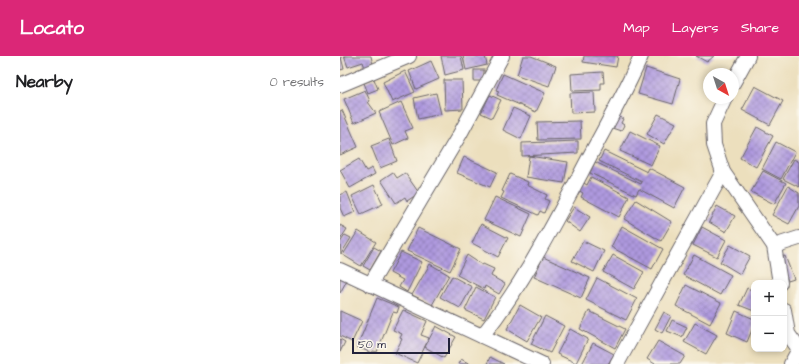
<!DOCTYPE html>
<meta charset="utf-8">
<style>
body{margin:0;font-family:"Architects Daughter",sans-serif;background:#f2f2f2;color:#202124}
.controls{position:absolute;right:12px;bottom:12px;display:grid;overflow:hidden;border-radius:8px;box-shadow:0 2px 6px #0003}
.controls button{width:36px;height:36px;display:grid;place-items:center;padding:0;border:0;border-bottom:1px solid #e0e0e0;background:#fff;color:#202124;font:20px sans-serif}
.compass{position:absolute;left:363px;top:12px;width:36px;height:36px;border-radius:50%;background:#fff;box-shadow:0 2px 6px #0003;rotate:141deg}
.scale{position:absolute;left:12px;bottom:10px;width:98px;box-sizing:border-box;padding-left:4px;border:2px solid #22223b;border-top:0;font-size:11px;line-height:14px;white-space:nowrap;color:#22223b;-webkit-text-stroke:3px #fbf7ec;paint-order:stroke}
.list{margin:0;padding:0;list-style:none}
h2{display:flex;justify-content:space-between;align-items:center;height:52px;margin:0;padding:0 16px;font-size:17px}
h2 small{font-size:13px;font-weight:400;color:#757577}
.map{position:relative;flex:none;width:459px;height:308px;overflow:hidden}
header{display:flex;align-items:center;gap:24px;box-sizing:border-box;height:56px;padding:0 20px;background:#db2777;color:#fff}
header strong{font-size:19px}
nav{display:flex;gap:22px;margin-inline-start:auto;font-size:14px}
main{display:flex}
aside{flex:1;background:#fff}
.map>svg:first-child{display:block}
</style>
<header>
<strong>Locato</strong>
<nav><a>Map</a><a>Layers</a><a>Share</a></nav>
</header>
<main>
<aside>
<h2>Nearby<small>0 results</small></h2>
<ul class="list">
</ul>
</aside>
<div class="map">
<svg width="459" height="308" viewBox="0 0 459 308">
<defs>
<pattern id="building-cross-hatch" width="8" height="8" patternUnits="userSpaceOnUse"><rect width="8" height="8" fill="#af9adf"/><path d="M0 0l8 8M0 8l8-8" fill="none" stroke="#8e7db6"/></pattern>
</defs>
<rect width="100%" height="100%" fill="#fbf7ec"/>
<filter id="ink" filterUnits="userSpaceOnUse"><feTurbulence type="fractalNoise" baseFrequency=".025" numOctaves="2"/><feDisplacementMap in="SourceGraphic" scale="8" xChannelSelector="R" yChannelSelector="G"/><feConvolveMatrix kernelMatrix="1 2 1 2 8 2 1 2 1" color-interpolation-filters="sRGB"/></filter>
<filter id="wash" filterUnits="userSpaceOnUse"><feTurbulence type="fractalNoise" baseFrequency=".012" numOctaves="4" result="noise"/><feDisplacementMap in="SourceGraphic" scale="16" xChannelSelector="R" yChannelSelector="G"/><feGaussianBlur stdDeviation="0.9" result="paint"/><feColorMatrix in="noise" values="0 0 0 0 0 0 0 0 0 0 0 0 0 0 0 0 0 1.4 0 .05"/><feComposite in="paint" operator="in"/></filter>
<g filter="url(#wash)">
<rect width="100%" height="100%" fill="#ecdfbd"/>
<g id="blocks">
<!-- building -->
<g fill="url(#building-cross-hatch)">
<polygon points="4,0 31,0 33,9 25,12 23,6 8,11"/>
<polygon points="101,0 121,0 124,14 105,19"/>
<polygon points="123,0 145,0 147,9 126,14"/>
<polygon points="183,0 191,0 216,10 209,30 177,19"/>
<polygon points="244,0 278,0 276,11 243,6"/>
<polygon points="356,0 374,0 367,6"/>
<polygon points="1,1 4,13 0,14 0,2"/>
<polygon points="91,5 99,23 76,33 69,15"/>
<polygon points="306,12 340,23 333,48 298,38"/>
<rect x="134" y="14" width="10" height="11"/>
<polygon points="65,15 75,36 52,46 43,26"/>
<polygon points="263,16 264,27 261,27 261,34 232,35 231,18"/>
<polygon points="163,18 205,37 196,56 157,39 159,35 156,34"/>
<polygon points="34,23 38,33 28,37 24,27"/>
<polygon points="104,24 122,24 123,53 105,54"/>
<polygon points="415,30 443,45 430,69 402,54"/>
<polygon points="25,34 30,45 28,46 36,57 14,67 4,43"/>
<polygon points="254,36 255,56 231,57 230,37"/>
<polygon points="96,37 101,58 78,63 74,42"/>
<polygon points="150,39 161,44 152,62 141,57"/>
<polygon points="61,46 73,72 65,75 68,82 53,89 39,56"/>
<polygon points="173,52 191,60 181,83 163,74"/>
<polygon points="2,54 18,91 0,99 0,55"/>
<polygon points="318,58 336,67 324,88 307,78"/>
<polygon points="277,60 283,63 281,67 284,69 281,75 272,72"/>
<polygon points="240,65 241,83 198,84 197,66"/>
<polygon points="417,71 433,80 416,111 400,102"/>
<polygon points="290,75 320,90 311,109 280,95"/>
<polygon points="49,83 57,105 40,112 31,90"/>
<polygon points="238,85 238,97 182,100 182,87"/>
<polygon points="436,86 455,96 441,123 422,113"/>
<polygon points="264,95 307,116 309,112 345,131 334,152 299,133 296,139 250,117 255,106 301,128 302,126 259,105"/>
<polygon points="189,100 228,106 224,127 186,121"/>
<polygon points="124,101 157,116 150,131 117,117"/>
<polygon points="19,103 26,115 32,112 35,118 10,132 0,114"/>
<polygon points="454,103 459,106 459,131 443,123"/>
<polygon points="423,115 446,127 434,148 411,136"/>
<polygon points="53,116 57,122 65,117 79,137 67,145 65,141 56,147 41,124"/>
<polygon points="170,118 188,126 187,129 207,139 205,143 209,145 204,157 200,155 198,159 161,142 164,136 162,135"/>
<polygon points="251,121 289,141 279,161 241,141 243,137 238,134 242,126 247,129"/>
<polygon points="34,129 43,148 21,158 12,140"/>
<polygon points="448,130 459,137 459,150 449,168 432,159"/>
<polygon points="7,136 15,156 4,161 0,152 0,139"/>
<polygon points="155,141 191,158 181,181 144,164"/>
<polygon points="296,144 332,166 321,185 284,163"/>
<polygon points="377,150 395,160 386,176 369,166"/>
<polygon points="234,151 250,161 240,176 225,165"/>
<polygon points="141,168 168,182 158,201 132,187"/>
<polygon points="0,169 7,173 0,184"/>
<polygon points="282,170 323,193 312,213 271,191"/>
<polygon points="362,171 386,184 377,201 353,189"/>
<polygon points="78,172 121,193 110,215 67,195"/>
<polygon points="18,175 36,186 21,210 3,199"/>
<polygon points="5,179 11,182 1,198 0,187"/>
<polygon points="243,185 264,195 254,216 232,205"/>
<polygon points="390,189 410,200 400,218 380,206"/>
<polygon points="34,191 41,195 30,214 23,210"/>
<polygon points="61,196 82,206 67,236 59,231 63,224 50,217"/>
<polygon points="127,199 142,209 143,208 154,213 151,220 165,228 159,238 145,230 144,233 117,219"/>
<polygon points="273,199 304,216 294,233 263,216"/>
<polygon points="354,199 391,219 380,239 343,219"/>
<polygon points="445,200 454,223 448,225 440,202"/>
<polygon points="203,201 250,222 241,242 194,221"/>
<polygon points="90,208 109,219 92,249 72,239"/>
<polygon points="0,220 7,224 0,237"/>
<polygon points="112,220 132,231 120,252 100,241"/>
<polygon points="257,222 297,243 286,264 246,244"/>
<polygon points="346,229 381,247 370,268 336,250"/>
<polygon points="136,231 155,241 144,263 125,254"/>
<polygon points="407,232 414,235 414,255 399,249"/>
<polygon points="37,242 59,251 57,257 53,256 37,296 33,295 32,297 17,291"/>
<polygon points="180,249 201,261 187,285 167,273"/>
<polygon points="63,254 87,265 81,279 89,282 77,307 55,297 62,283 60,282 62,278 53,274"/>
<polygon points="0,255 22,265 12,286 0,280"/>
<polygon points="249,255 285,273 275,292 240,273"/>
<polygon points="396,255 414,263 414,269 407,286 387,277"/>
<polygon points="324,256 331,260 322,277 315,273"/>
<polygon points="205,260 224,270 210,297 191,288"/>
<polygon points="332,264 347,271 342,281 327,275"/>
<polygon points="355,267 377,279 366,298 344,286"/>
<polygon points="96,270 116,281 104,302 85,291"/>
<polygon points="230,273 248,283 236,307 217,298"/>
<polygon points="0,283 5,286 0,296"/>
<polygon points="318,285 345,300 340,308 315,308 307,303"/>
<polygon points="253,287 274,298 268,308 242,308"/>
<polygon points="150,301 164,308 147,308"/>
<polygon points="121,303 130,308 118,308"/>
</g>
</g>
</g>
<g filter="url(#ink)">
<use href="#blocks" fill-opacity="0" stroke="#696468" stroke-width="1"/>
<g fill="none" stroke-linecap="round" stroke-linejoin="round">
<!-- minor casing -->
<g stroke="#696468" stroke-width="16">
<g id="minor">
<polyline points="393,27 408,0"/>
<polyline points="0,29 69,0"/>
<polyline points="385,42 373,68 374,89 383,116 434,190 440,227"/>
<polyline points="434,190 459,182"/>
<polyline points="0,214 202,308"/>
<polyline points="30,229 120,78 162,0"/>
<polyline points="444,254 448,278 459,293"/>
<path d="M142 280C182 230 211 173 241 117 261 78 284 40 301 0"/>
<polyline points="277,308 383,116"/>
<polyline points="451,308 459,293"/>
</g>
</g>
<!-- minor -->
<use href="#minor" stroke="#fff" stroke-width="14"/>
</g>
</g>
</svg>
<div class="controls">
<button>+</button>
<button>−</button>
</div>
<svg class="compass" viewBox="-18 -18 36 36"><path d="M0-13l5 13h-10z" fill="#e53935"/><path d="M0 13l5-13h-10z" fill="#757577"/></svg>
<div class="scale">50 m</div>
</div>
</main>
